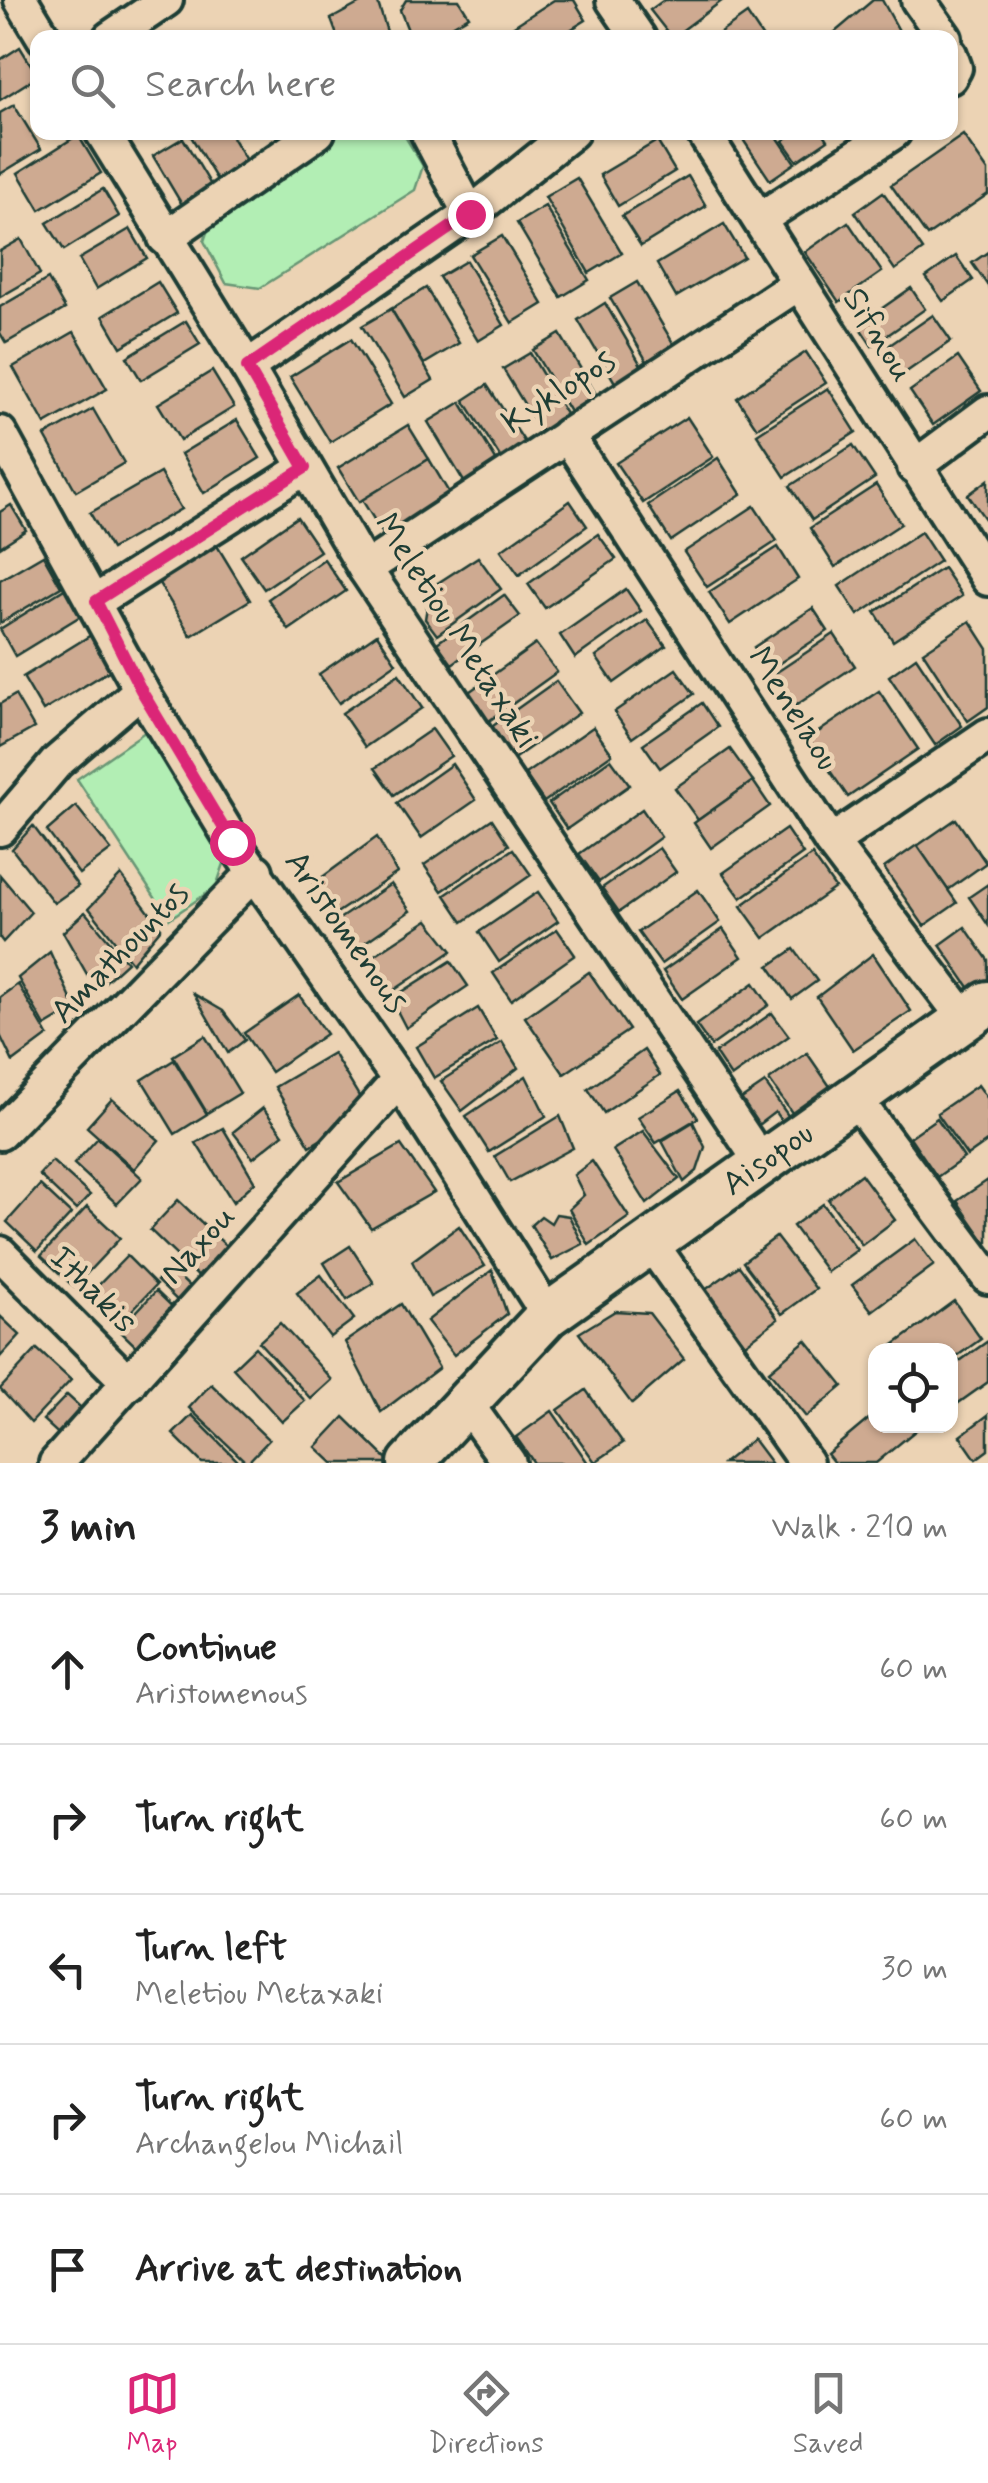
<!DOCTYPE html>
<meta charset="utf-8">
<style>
body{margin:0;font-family:Mynerve,sans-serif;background:#f6f6f6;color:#222}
.controls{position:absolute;right:30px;bottom:30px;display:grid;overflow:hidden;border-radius:20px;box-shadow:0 2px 8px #0004}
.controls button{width:90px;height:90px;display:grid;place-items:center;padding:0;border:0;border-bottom:2px solid #e0e0e0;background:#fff;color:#222;font:50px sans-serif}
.stop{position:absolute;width:30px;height:30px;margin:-22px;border:8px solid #db2777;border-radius:50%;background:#fff}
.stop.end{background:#db2777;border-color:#fff;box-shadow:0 2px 10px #0008}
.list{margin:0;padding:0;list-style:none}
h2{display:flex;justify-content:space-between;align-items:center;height:130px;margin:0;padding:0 40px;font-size:42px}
h2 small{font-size:32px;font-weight:400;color:#767676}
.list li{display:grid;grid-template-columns:65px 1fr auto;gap:30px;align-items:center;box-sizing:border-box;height:150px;padding:0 40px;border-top:2px solid #e0e0e0}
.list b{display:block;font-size:38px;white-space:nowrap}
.list p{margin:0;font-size:32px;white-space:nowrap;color:#767676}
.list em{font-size:32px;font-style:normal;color:#767676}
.icon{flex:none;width:55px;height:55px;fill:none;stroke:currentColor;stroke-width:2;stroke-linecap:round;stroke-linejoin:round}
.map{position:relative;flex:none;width:988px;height:1463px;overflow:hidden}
.search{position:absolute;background:#fff;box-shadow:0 2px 8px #0004;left:30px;right:30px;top:30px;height:110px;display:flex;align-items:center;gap:25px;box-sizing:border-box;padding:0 35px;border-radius:20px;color:#767676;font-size:38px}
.sheet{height:880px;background:#fff}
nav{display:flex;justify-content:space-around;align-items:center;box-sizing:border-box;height:140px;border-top:2px solid #e0e0e0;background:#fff;font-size:28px;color:#767676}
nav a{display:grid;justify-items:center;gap:5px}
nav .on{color:#db2777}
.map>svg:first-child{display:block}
</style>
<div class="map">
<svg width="988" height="1463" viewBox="0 0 988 1463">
<rect width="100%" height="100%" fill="#ecd3b4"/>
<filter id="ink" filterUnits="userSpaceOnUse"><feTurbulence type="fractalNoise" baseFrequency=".01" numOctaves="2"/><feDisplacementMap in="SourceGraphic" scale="20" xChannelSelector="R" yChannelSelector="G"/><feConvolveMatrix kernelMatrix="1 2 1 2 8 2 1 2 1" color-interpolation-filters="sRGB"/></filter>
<g filter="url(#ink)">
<!-- green -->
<g fill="#b2eeb4" stroke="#689674" stroke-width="2.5">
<polygon points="336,133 403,133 423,166 415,190 260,288 226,283 204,241 214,212"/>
<polygon points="152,727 226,858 216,887 169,919 77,779"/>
</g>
<!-- building -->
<g fill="#ceaa91" stroke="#1f3d34" stroke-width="2.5">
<polygon points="366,0 377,0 389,38 338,38 331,19"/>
<polygon points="406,0 459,0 469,16 431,38 411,38 400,10"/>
<polygon points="554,0 574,0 586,20 557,38 515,38 509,29"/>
<polygon points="664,0 723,0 672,38 650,10"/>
<polygon points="873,0 882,0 903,38 828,38"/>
<polygon points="747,14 763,38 713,38"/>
<polygon points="20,47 38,76 0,100 0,60"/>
<polygon points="14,105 41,149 0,174 0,113"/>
<polygon points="229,132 250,167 220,185 189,133"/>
<polygon points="738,132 774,132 795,163 770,180"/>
<polygon points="785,132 823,132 828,140 797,161 783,141 788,137"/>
<polygon points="78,135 101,173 40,210 18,173"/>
<polygon points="963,135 988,171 988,194 927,236 891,185"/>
<polygon points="183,138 214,190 184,208 153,156"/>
<polygon points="657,141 675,171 618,206 600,175"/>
<polygon points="688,176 706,206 641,246 622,216"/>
<polygon points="577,178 622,253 589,273 545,197"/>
<polygon points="103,189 119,216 64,250 47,223"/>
<polygon points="883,192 923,250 895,270 855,212"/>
<polygon points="545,206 589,280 561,297 517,223"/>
<polygon points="848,222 882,272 839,302 805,252"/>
<polygon points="724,224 744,257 676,297 657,264"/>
<polygon points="130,229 147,258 96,289 79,259"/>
<polygon points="502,236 543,304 512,323 470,255"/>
<polygon points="21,239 40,274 0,297 0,251"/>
<polygon points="988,252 988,286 972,263"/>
<polygon points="956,256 973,280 943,301 926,277"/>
<polygon points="466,261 504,325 478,341 439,277"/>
<polygon points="48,279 65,309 6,343 0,333 0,307"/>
<polygon points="158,282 177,313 121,347 103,316"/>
<polygon points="637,282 676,348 649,365 610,298"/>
<polygon points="426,288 459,343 424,364 391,309"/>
<polygon points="911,288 925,309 872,346 858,325"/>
<polygon points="605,303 644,370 617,386 578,320"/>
<polygon points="391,309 433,380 405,397 362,326"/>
<polygon points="933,315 951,341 902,375 884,349"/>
<polygon points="186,321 200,344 141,380 127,357"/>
<polygon points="74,332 107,389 45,424 13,367"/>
<polygon points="560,334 600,401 573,417 533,350"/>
<polygon points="351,339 391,404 330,442 290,377"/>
<polygon points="806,352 826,383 757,428 737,398"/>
<polygon points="530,353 569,419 543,435 503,369"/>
<polygon points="958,357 981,391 933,425 910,391"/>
<polygon points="212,371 234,407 180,440 158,404"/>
<polygon points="487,385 526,444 502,460 464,400"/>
<polygon points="828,388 856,432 785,477 757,434"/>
<polygon points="461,402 499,465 466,485 428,422"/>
<polygon points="93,409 124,463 76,491 45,436"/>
<polygon points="687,417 713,457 643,503 616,463"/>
<polygon points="237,420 260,458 204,493 181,454"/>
<polygon points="408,425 429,459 359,502 338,468"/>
<polygon points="853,445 875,478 812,520 790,486"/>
<polygon points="718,458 741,494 671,541 648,505"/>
<polygon points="429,459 451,496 385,537 362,500"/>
<polygon points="160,473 181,509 111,549 90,513"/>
<polygon points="988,480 988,523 968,495"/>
<polygon points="876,485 901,524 835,567 810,528"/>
<polygon points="570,501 587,526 519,575 501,550"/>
<polygon points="11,505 26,530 0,547 0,512"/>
<polygon points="754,506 777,541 707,587 684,552"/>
<polygon points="297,517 320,551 264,589 241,556"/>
<polygon points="921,532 940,561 858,615 839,586"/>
<polygon points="598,534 616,559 545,608 528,584"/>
<polygon points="216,544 250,600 191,636 157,580"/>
<polygon points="778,547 798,579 730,624 709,592"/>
<polygon points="43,555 61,587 0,623 0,580"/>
<polygon points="478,557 501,589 437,635 425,619 430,588"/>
<polygon points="324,559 346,591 289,630 268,599"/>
<polygon points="943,568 962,596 893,641 875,612"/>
<polygon points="66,588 82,615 15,656 0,629"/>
<polygon points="626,589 641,611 575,658 560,635"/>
<polygon points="504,595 520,616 452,664 437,643"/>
<polygon points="813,608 828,631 769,670 754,647"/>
<polygon points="647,620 666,646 614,683 596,657"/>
<polygon points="970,621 988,649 988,707 968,721 923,652"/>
<polygon points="377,634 396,663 339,703 319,674"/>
<polygon points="834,634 855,666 792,708 771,676"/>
<polygon points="91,635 112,669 43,711 23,677"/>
<polygon points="536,644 557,672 486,723 466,694"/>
<polygon points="916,657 962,726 935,745 889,676"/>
<polygon points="676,669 694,694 632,738 614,712"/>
<polygon points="399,674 422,708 365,747 342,713"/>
<polygon points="556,681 579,713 512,760 490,728"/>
<polygon points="879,691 918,749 848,797 808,739"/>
<polygon points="15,695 34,728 0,747 0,704"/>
<polygon points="702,703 718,727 660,768 643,744"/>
<polygon points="593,727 612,754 544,802 525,774"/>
<polygon points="432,729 451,756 394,795 375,768"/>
<polygon points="730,749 753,781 698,820 675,788"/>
<polygon points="611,759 630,785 567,829 549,803"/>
<polygon points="452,764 476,800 421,838 397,803"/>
<polygon points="753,781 770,806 711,848 694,823"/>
<polygon points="76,806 111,850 79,874 47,831"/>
<polygon points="642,809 661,837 599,882 579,854"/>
<polygon points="492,819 509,845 442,891 424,865"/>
<polygon points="956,819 986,863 948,890 917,846"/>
<polygon points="33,826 78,886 54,903 12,849"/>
<polygon points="786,829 803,854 741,898 723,873"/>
<polygon points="377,837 397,873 329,918 313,884"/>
<polygon points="917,845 957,903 924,926 884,868"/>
<polygon points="659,848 676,872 619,912 602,888"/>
<polygon points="513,849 531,875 463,922 445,895"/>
<polygon points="812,855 835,888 764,938 741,906"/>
<polygon points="0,875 31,912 3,942 0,938"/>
<polygon points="121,875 161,928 132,963 89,908"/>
<polygon points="391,884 410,911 354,950 336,921"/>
<polygon points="988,884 988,925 969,897"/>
<polygon points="698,890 720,922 661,964 638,932"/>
<polygon points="538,892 558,921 499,962 479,932"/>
<polygon points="85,912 127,962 96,990 63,932"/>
<polygon points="428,920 452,951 387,995 364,962"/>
<polygon points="965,927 988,960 988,983 973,993 940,945"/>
<polygon points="557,929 575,955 511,1000 493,973"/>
<polygon points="723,929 742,957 682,999 663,971"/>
<polygon points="794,949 817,981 792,999 769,966"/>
<polygon points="50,952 75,1008 45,1026 18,978"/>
<polygon points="873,954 911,1011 853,1050 817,997"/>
<polygon points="451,961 468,986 406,1028 391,999"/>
<polygon points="589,972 629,1030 564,1074 525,1017"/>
<polygon points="754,983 769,1005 711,1046 696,1025"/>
<polygon points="18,984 48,1036 13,1062 0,1035 0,997"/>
<polygon points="194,994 223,1011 245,1040 228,1053"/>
<polygon points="299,995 326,1034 271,1072 244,1033"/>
<polygon points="478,1008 497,1040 434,1078 416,1047"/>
<polygon points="772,1013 789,1036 731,1077 715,1053"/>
<polygon points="205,1036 240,1093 207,1113 173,1056"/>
<polygon points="502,1042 518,1068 462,1111 441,1081"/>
<polygon points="644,1050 660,1075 604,1113 588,1089"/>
<polygon points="333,1053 368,1111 310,1146 275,1087"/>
<polygon points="807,1053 840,1101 802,1127 769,1080"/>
<polygon points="174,1060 207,1114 175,1134 142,1080"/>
<polygon points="526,1076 546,1116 489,1152 466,1116"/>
<polygon points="765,1083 799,1131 792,1136 775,1112 758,1125 740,1100"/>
<polygon points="978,1085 988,1099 988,1141 967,1156 937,1113"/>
<polygon points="680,1091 698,1118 656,1143 638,1117"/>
<polygon points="112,1099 159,1140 134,1169 87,1127"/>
<polygon points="263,1108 283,1134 253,1158 233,1132"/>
<polygon points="560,1116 573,1148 510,1182 495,1156"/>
<polygon points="937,1118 964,1158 937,1177 910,1137"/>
<polygon points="693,1122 705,1147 697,1171 684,1182 662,1141"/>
<polygon points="223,1128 255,1182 233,1202 196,1143"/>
<polygon points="643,1131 679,1179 647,1204 613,1150"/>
<polygon points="98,1138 142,1178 117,1204 74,1164"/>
<polygon points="401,1145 434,1192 371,1228 338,1182"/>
<polygon points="52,1161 90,1195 76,1210 39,1175"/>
<polygon points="592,1161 629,1217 589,1245 569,1209 584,1195 574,1175"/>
<polygon points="861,1174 895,1220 862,1245 828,1199"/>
<polygon points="988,1180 988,1242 986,1243 957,1201"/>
<polygon points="40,1185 71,1214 37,1251 7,1222"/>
<polygon points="178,1200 238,1257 209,1287 150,1230"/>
<polygon points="823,1204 857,1250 827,1272 793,1226"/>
<polygon points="87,1207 120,1238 74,1287 41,1256"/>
<polygon points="556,1214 569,1216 583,1244 552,1260 531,1225 541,1216 551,1223"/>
<polygon points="459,1226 485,1266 430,1297 412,1261"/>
<polygon points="776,1237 816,1289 782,1314 743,1262"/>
<polygon points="915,1239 934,1265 872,1311 852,1285"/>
<polygon points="350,1246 374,1283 347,1300 324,1263"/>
<polygon points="127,1256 156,1285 115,1328 85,1299"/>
<polygon points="739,1266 778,1319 745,1344 705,1290"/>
<polygon points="170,1268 199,1296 186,1309 157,1281"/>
<polygon points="492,1270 507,1314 454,1355 427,1321"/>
<polygon points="321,1275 354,1319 330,1337 297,1293"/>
<polygon points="156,1291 184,1318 147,1357 119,1330"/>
<polygon points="954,1301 981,1339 950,1361 950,1350 887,1350"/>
<polygon points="401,1304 439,1368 381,1412 345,1342"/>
<polygon points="615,1311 649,1313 684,1359 632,1404 579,1333"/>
<polygon points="0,1316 20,1335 0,1357"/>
<polygon points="280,1323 332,1380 311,1399 259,1342"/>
<polygon points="806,1340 843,1386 806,1417 769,1371"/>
<polygon points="988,1341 988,1382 950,1409 950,1368"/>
<polygon points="255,1347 305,1401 282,1422 233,1368"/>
<polygon points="37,1349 71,1380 31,1423 0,1389"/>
<polygon points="211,1384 269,1440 247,1463 189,1408"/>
<polygon points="586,1390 623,1443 595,1462 558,1410"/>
<polygon points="67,1395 90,1416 66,1441 43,1420"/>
<polygon points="552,1411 588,1463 534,1463 516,1437"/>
<polygon points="876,1413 876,1426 921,1426 876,1463 834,1463 827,1454"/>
<polygon points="192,1415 240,1463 202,1463 173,1434"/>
<polygon points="988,1415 988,1450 976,1459 960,1436"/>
<polygon points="344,1417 390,1462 389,1463 333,1463 316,1447"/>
<polygon points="753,1439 771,1463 723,1463"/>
</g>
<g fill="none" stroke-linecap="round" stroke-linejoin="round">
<!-- minor casing -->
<g stroke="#1f3d34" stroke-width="40">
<g id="minor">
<polyline points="21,0 44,38"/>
<polyline points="613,0 639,38"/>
<polyline points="918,0 945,38"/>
<polyline points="110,38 166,0"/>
<polyline points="950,54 955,68 950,77"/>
<polyline points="102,132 247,367 365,569 761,1162"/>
<polyline points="427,132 470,214"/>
<polyline points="703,132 988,579"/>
<polyline points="760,219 894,132"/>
<polyline points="165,238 318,132"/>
<polyline points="247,367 470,214 572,132"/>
<polyline points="0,433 141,690 233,842 399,1080 548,1315"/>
<polyline points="567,435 831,842 965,1019"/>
<polyline points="914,467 988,412"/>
<polyline points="365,569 798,284"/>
<polyline points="96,601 305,468"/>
<polyline points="0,829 57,762 141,690"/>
<polyline points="831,842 988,735"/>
<polyline points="854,1097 988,1277"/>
<polyline points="0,1133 256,871"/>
<polyline points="650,1242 806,1463"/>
<polyline points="0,1253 129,1383"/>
<polyline points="466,1403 509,1463"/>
<polyline points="56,1463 399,1080"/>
</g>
</g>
<!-- tertiary casing -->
<g stroke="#1f3d34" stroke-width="50">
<g id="tertiary">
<path id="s1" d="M410 1463 548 1315 988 1003"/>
</g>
</g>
<!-- minor -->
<use href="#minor" stroke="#ecd3b4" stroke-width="32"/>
<!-- tertiary -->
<use href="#tertiary" stroke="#ecd3b4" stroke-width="42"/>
</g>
</g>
<g fill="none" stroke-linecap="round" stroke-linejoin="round" filter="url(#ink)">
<!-- route -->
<polyline stroke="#db2777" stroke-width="12" points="232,842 141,690 96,601 305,468 247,367 470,214"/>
</g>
<g text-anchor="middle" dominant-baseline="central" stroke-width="9" stroke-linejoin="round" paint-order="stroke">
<!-- street labels -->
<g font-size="35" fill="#1f3d34" stroke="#ecd3b4">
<text transform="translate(878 335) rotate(58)">Sifnou</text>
<text transform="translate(559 392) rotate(-33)">Kyklopos</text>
<text transform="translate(456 631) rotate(57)">Meletiou Metaxaki</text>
<text transform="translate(793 709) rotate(57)">Menelaou</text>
<text transform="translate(346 932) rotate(55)">Aristomenous</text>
<text transform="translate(120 953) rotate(-46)">Amathountos</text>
<text stroke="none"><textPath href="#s1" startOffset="472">Aisopou</textPath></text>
<text transform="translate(198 1245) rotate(-48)">Naxou</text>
<text transform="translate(93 1290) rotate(45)">Ithakis</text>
</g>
</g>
</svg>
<div class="controls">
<button><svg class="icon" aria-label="locate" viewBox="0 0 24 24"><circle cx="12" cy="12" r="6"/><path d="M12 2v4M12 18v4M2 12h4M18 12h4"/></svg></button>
</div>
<div class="stop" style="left:232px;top:842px"></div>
<div class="stop end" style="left:470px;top:214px"></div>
<div class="search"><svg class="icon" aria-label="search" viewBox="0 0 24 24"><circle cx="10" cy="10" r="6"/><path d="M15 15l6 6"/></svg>Search here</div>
</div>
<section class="sheet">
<h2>3 min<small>Walk · 210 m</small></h2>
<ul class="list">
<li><svg class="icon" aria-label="ahead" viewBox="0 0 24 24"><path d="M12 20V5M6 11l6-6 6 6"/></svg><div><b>Continue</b><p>Aristomenous</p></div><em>60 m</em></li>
<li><svg class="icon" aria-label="right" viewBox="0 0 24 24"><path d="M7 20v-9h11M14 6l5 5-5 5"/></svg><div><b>Turn right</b></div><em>60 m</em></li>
<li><svg class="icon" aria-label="left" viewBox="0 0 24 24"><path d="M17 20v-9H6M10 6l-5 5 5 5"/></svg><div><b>Turn left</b><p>Meletiou Metaxaki</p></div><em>30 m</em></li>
<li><svg class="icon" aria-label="right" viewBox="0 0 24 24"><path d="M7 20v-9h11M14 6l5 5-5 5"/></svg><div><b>Turn right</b><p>Archangelou Michail</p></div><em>60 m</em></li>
<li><svg class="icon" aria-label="arrive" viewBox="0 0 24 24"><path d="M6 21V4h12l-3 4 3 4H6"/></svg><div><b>Arrive at destination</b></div></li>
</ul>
</section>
<nav>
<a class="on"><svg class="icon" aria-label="map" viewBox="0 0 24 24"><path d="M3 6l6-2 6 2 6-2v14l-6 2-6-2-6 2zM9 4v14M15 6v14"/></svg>Map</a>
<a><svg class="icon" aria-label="directions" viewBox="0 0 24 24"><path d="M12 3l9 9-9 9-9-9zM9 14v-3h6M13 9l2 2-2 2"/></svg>Directions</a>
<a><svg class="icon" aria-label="saved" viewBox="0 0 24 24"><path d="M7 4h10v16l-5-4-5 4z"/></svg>Saved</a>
</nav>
